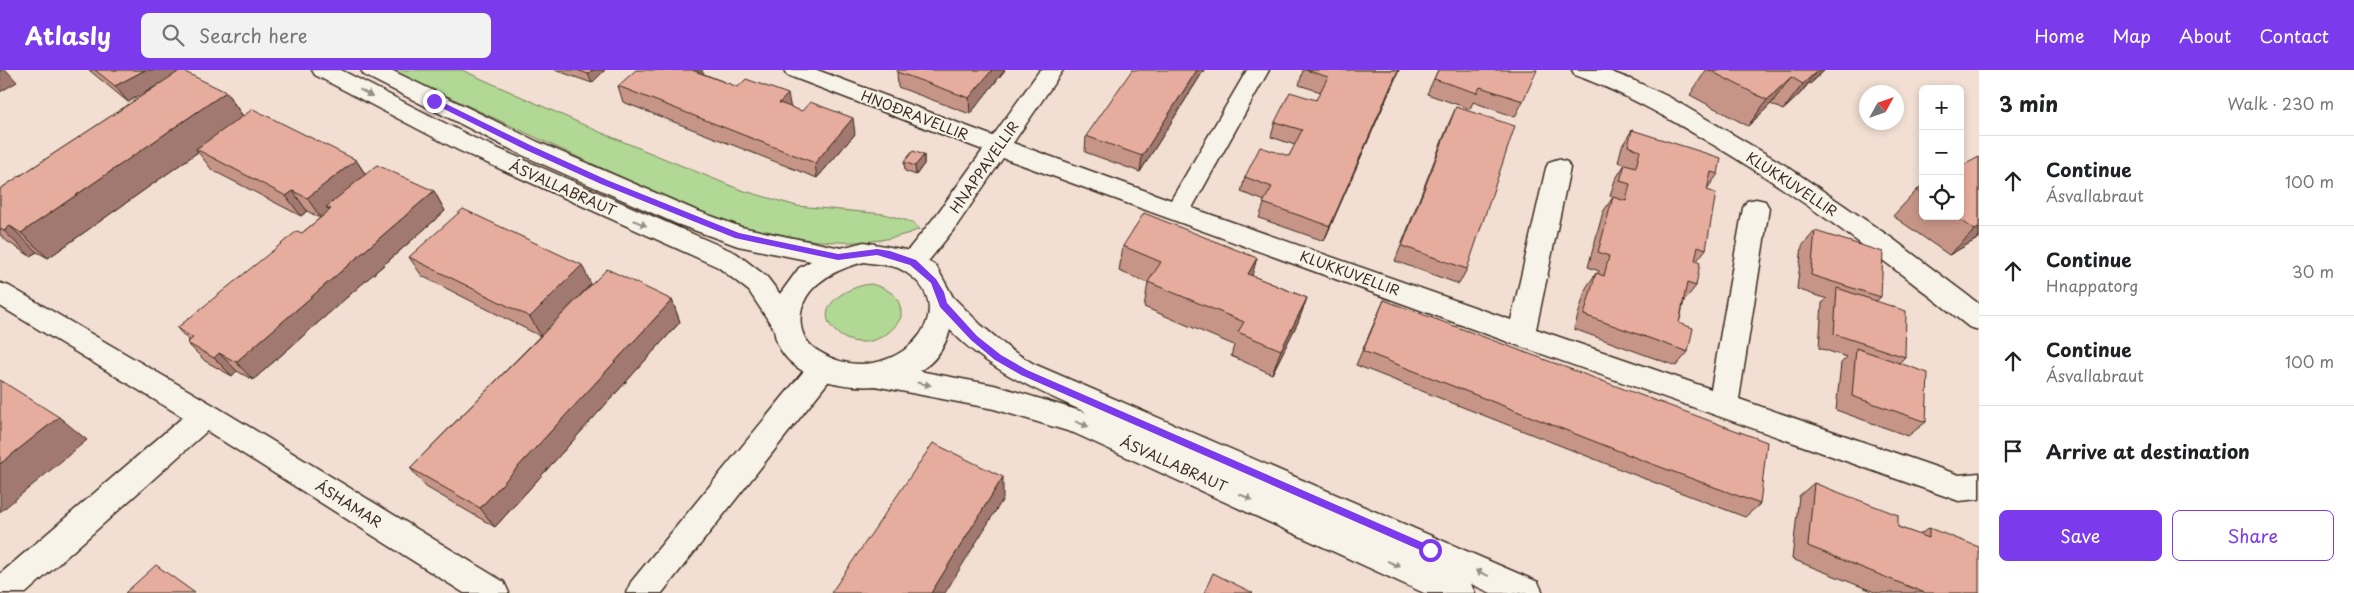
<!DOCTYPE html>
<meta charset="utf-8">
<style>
body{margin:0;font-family:"Playpen Sans",sans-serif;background:#f2f2f2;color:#202124}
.controls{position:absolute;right:15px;top:15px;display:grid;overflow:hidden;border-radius:8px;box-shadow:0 2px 8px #0003}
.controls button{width:45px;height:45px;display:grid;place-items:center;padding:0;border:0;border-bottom:1px solid #e0e0e0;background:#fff;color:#202124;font:25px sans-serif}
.compass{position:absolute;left:1859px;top:15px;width:45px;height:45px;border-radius:50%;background:#fff;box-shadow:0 2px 8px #0003;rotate:50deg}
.stop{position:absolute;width:15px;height:15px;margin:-11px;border:4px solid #7c3aed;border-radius:50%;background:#fff}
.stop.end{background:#7c3aed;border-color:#fff;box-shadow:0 1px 5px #0008}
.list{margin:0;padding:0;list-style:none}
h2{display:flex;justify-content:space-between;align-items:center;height:65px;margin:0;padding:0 20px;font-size:21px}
h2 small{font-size:16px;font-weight:400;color:#757577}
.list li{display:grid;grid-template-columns:32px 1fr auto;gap:15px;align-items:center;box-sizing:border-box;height:90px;padding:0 20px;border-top:1px solid #e0e0e0}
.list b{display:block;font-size:19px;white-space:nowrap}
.list p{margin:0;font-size:16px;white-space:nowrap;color:#757577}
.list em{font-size:16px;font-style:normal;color:#757577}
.actions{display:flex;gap:10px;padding:15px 20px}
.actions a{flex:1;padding:11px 0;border:1px solid #7c3aed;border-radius:8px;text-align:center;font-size:18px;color:#7c3aed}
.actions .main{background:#7c3aed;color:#fff}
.icon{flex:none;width:28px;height:28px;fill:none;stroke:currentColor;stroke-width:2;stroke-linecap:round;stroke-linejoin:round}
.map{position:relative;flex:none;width:1979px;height:523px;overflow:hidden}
header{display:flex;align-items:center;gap:30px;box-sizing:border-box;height:70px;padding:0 25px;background:#7c3aed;color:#fff}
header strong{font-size:24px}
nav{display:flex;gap:28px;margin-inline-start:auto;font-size:18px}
.search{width:350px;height:45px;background:#f2f2f2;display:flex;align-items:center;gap:12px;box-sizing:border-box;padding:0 18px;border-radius:8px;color:#757577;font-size:19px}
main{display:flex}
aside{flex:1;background:#fff}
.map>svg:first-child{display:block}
</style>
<header>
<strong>Atlasly</strong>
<div class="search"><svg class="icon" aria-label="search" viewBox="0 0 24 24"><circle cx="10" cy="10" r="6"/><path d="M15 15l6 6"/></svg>Search here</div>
<nav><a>Home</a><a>Map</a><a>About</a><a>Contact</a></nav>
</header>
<main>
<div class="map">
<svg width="1979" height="523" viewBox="0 0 1979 523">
<rect width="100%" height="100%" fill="#f2ded2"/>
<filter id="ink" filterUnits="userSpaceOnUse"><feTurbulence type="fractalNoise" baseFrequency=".02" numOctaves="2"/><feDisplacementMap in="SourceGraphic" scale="10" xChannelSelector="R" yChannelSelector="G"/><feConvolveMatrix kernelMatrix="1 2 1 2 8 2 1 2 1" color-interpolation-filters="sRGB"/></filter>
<g filter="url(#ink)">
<!-- green -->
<g fill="#b1d894" stroke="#768159">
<path d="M391 0H462L602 63 741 120 797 136 884 144 912 152 920 159C858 186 773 166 711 149Z"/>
<path d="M871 214C890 219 902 227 901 247 890 270 857 282 836 262 810 237 848 216 871 214Z"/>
</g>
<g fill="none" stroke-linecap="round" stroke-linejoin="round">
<!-- street casing -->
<g stroke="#3b2a1e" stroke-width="3">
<g id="street">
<polygon points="784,0 817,0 993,66 1040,0 1063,0 1013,73 1171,130 1247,0 1269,0 1192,138 1511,250 1546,98 1549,92 1558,89 1567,92 1570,98 1536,259 1711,319 1743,138 1747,131 1756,129 1765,131 1769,138 1739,329 1959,405 1979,403 1979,429 1959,431 1511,273 1003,88 955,158 922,199 913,202 904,199 900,192 904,185 937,144 983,80 787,5"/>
<path d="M1572 0H1606L1635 11 1669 27 1788 97 1893 169 1979 234V260L1969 257C1888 193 1806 130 1717 77 1668 48 1629 25 1575 5Z"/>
<polygon points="0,213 9,216 215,336 504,512 509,523 464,523 207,361 26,523 0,523 0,504 183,347 0,236"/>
<polygon points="822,287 832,291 836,299 832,307 662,523 626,523 631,512 812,291"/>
</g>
</g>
<!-- secondary casing -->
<g stroke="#3b2a1e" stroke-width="3">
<path id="secondary" d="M312 0H341L474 68 736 183 767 207 780 224 799 198 811 191 738 176 677 154 520 84 364 5 361 0H391L538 72 695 140 741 157 841 178 864 172 911 181 936 196 953 227 981 255 1011 280 1034 294 1538 512 1543 523H1491L1471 514 1475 523H1424L1074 363 994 339 875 316C837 319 779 305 774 259L749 221 718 197 458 80 315 5ZM864 192C874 194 888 194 898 198 976 237 890 326 820 282 809 276 803 268 801 256 796 218 833 200 864 192ZM950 260C991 302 1035 319 1087 343L994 315 919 301C935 293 945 276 950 260Z"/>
</g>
<!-- street -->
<use href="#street" fill="#f7f3e8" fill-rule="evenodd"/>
<!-- secondary -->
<use href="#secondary" fill="#f7f3e8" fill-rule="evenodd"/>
</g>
<!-- wall -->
<g fill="#c69588" stroke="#3b2a1e">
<polygon points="89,0 175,0 177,3 226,22 243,46 356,90 366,105 434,121 445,141 253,310 237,301 232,306 205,291 187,273 189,271 177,258 302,163 320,148 307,141 301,146 212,100 198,82 48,188 37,182 30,186 8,172 0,165 0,119 160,14 128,32"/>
<polygon points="555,0 605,0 592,13"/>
<polygon points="898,0 1005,0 970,44 898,17 897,2"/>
<polygon points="1204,0 1140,102 1085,82 1086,66"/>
<polygon points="1303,0 1399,0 1324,171 1259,148 1265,131 1241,122 1245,107 1289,86 1295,75 1271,67 1275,52 1316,30 1321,22 1299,15"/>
<polygon points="1438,0 1523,31 1515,47 1473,32 1470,39 1427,24"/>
<polygon points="1706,0 1825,0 1810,14 1809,13 1799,25 1783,40 1771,34 1748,56 1690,25"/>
<polygon points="704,4 791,38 855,64 817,108 623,32 618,16"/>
<polygon points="1456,37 1467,199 1459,214 1395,191 1449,53"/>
<polygon points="1632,60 1718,104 1707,119 1706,179 1696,192 1696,216 1684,231 1679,253 1688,282 1676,296 1574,259 1586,218 1596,203 1598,204 1599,201 1588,197 1603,142 1613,127 1610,126 1615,110 1625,94 1618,92 1622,76"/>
<polygon points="924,85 924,94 916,105 905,101 904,92"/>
<polygon points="1979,87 1979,168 1949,185 1893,146 1917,120 1923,117 1923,146 1960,146"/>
<polygon points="1815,161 1881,227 1876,231 1905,287 1899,293 1926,352 1908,366 1836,340 1841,293 1847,287 1819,278 1822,233 1827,229 1797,219 1802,176"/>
<polygon points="1123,176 1252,206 1307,228 1298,252 1272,304 1231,286 1234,275 1144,237 1148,213 1119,201"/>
<polygon points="409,187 591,214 544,262 672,230 680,252 495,457 426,417 410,398 540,266 422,206"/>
<polygon points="1384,230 1760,434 1745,447 1635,405 1356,295"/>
<polygon points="1814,413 1898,457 1919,465 1929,458 1979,523 1877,523 1792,489 1799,426"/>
</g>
<!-- shaded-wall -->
<g fill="#a1796f" stroke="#3b2a1e">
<polygon points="0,0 6,0 17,12 0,22"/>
<polygon points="145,0 175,0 178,4 128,32 115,16"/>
<polygon points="593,0 605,0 592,13 588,4"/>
<polygon points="691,0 702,0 704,7"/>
<polygon points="992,0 1005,0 970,44 969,28"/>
<polygon points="1197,0 1204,0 1140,102 1142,86"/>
<polygon points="1398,0 1399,0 1324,171 1330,156"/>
<polygon points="1818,0 1799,25 1783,40 1803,14"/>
<polygon points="1821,0 1825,0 1810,14"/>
<polygon points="1791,7 1771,34 1748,56 1767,30"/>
<polygon points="226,22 244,48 196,79 198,82 48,188 21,163"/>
<polygon points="788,24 791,39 779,33"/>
<polygon points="853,48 855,64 817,108 815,93"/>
<polygon points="924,85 924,94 916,105 915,96"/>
<polygon points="356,90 369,110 326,137 330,141 321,148 307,128"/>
<polygon points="293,121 307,141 301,146 286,126"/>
<polygon points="434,121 445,141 253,310 236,292"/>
<polygon points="10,156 37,182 30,186 4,161"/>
<polygon points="1979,158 1979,168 1949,185 1975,160"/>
<polygon points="1257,188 1250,213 1248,204"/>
<polygon points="582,195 591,214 541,266 530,247"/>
<polygon points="1307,228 1298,252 1272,304 1281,280"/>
<polygon points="672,230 680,252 495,457 480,438"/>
<polygon points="219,283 237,301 232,306 214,288"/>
<polygon points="59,347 87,370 0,442 0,394"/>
<polygon points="1003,407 1003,429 945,523 931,523"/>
</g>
<!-- building -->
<g fill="#e6ad9e" stroke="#3b2a1e">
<polygon points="95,0 145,0 115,16"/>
<polygon points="181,0 226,22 21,163 10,156 4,161 0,159 0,119"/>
<polygon points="577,0 593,0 588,4"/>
<polygon points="636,0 692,0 738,17 746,9 788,24 779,33 802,41 810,32 853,48 815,93 618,16"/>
<polygon points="898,0 992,0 969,28 897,2"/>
<polygon points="1132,0 1197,0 1142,86 1086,66"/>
<polygon points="1306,0 1398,0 1330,156 1263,133 1272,117 1245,107 1260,77 1289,86 1302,60 1275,52 1290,22 1316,30 1328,7"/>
<polygon points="1438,0 1537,0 1523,31 1480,17 1477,23 1434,9"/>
<polygon points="1709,0 1818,0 1803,14 1791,7 1767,30"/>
<polygon points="1456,37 1515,56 1467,199 1402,176"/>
<polygon points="253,39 356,90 307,128 293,121 286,126 196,79"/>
<polygon points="1632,60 1721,88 1718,104 1711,102 1707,120 1716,123 1706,179 1698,176 1695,191 1700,193 1696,216 1687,213 1679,253 1693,258 1688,282 1584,245 1596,203 1604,206 1609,186 1598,182 1613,127 1626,131 1630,114 1620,111 1625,94 1636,97 1640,81 1628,76"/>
<polygon points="913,81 924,85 915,96 904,92"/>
<polygon points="1979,87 1979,158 1975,160 1955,146 1960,146 1960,97"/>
<polygon points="377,95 434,121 236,292 219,283 214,288 187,273 193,268 177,258 297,161 302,163 331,139 326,137"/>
<polygon points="1923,117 1923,124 1917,120"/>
<polygon points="463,139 582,195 530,247 409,187"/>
<polygon points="1144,143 1257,188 1248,204 1307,228 1281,280 1238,262 1244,252 1148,212 1161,192 1123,176"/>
<polygon points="1815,161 1883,182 1881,227 1811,205"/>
<polygon points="607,199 672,230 480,438 410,398"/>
<polygon points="1837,218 1906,241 1905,287 1834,264"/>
<polygon points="1384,230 1767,372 1760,434 1647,392 1363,281"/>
<polygon points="1856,278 1928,303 1926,352 1852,326"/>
<polygon points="0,310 59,347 0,394"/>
<polygon points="933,373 1003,407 931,523 831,523"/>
<polygon points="1814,413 1898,445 1898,457 1929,468 1929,458 1979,477 1979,523 1925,523 1808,476"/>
<polygon points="156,495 195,523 125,523"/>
<polygon points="1213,503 1253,523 1204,523"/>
</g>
<!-- one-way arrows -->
<defs><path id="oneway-solid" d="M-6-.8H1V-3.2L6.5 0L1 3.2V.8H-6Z" transform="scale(1.25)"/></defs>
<g fill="#998e83">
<use href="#oneway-solid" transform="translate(366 23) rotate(29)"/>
<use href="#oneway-solid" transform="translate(640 153) rotate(23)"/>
<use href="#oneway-solid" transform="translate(924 314) rotate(11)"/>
<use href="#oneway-solid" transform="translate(1082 354) rotate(21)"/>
<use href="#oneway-solid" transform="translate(1246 427) rotate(24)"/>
<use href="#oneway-solid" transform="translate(1394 494) rotate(24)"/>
<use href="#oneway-solid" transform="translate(1482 503) rotate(-156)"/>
</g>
</g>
<!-- route -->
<polygon fill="#7c3aed" points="432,29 436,29 532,76 607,110 739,163 838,184 877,179 890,181 916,190 936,209 944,222 947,233 977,266 1001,285 1027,300 1433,477 1433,483 1427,483 1021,305 995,290 971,270 940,237 931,213 910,195 877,185 838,190 735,168 601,114 526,80 432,33"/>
<g text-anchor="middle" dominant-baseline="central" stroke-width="4" stroke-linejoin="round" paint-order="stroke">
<!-- street labels -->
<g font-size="14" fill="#3b2a1e" stroke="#f7f3e8">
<text transform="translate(915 45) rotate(21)">HNOÐRAVELLIR</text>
<text transform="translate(984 97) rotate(-55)">HNAPPAVELLIR</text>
<text transform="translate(1792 114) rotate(33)">KLUKKUVELLIR</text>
<text transform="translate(563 118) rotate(24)">ÁSVALLABRAUT</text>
<text transform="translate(1350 203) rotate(20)">KLUKKUVELLIR</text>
<text transform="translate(1174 394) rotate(24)">ÁSVALLABRAUT</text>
<text transform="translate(349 434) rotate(32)">ÁSHAMAR</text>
</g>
</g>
</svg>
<div class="controls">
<button>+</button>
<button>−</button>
<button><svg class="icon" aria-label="locate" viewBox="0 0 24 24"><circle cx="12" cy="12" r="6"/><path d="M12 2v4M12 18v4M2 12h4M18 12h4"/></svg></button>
</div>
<svg class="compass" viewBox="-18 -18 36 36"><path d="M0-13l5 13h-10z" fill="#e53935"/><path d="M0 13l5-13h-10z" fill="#757577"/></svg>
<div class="stop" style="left:1430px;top:480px"></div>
<div class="stop end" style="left:434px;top:31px"></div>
</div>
<aside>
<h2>3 min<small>Walk · 230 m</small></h2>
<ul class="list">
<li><svg class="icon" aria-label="ahead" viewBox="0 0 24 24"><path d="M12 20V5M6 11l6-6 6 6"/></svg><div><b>Continue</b><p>Ásvallabraut</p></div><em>100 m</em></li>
<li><svg class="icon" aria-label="ahead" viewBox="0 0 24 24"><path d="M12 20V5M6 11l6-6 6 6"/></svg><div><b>Continue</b><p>Hnappatorg</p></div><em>30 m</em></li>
<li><svg class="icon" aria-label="ahead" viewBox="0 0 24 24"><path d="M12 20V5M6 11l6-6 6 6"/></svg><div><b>Continue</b><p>Ásvallabraut</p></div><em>100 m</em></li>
<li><svg class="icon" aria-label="arrive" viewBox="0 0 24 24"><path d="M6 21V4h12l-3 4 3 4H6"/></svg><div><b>Arrive at destination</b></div></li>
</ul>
<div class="actions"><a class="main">Save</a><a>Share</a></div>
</aside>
</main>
